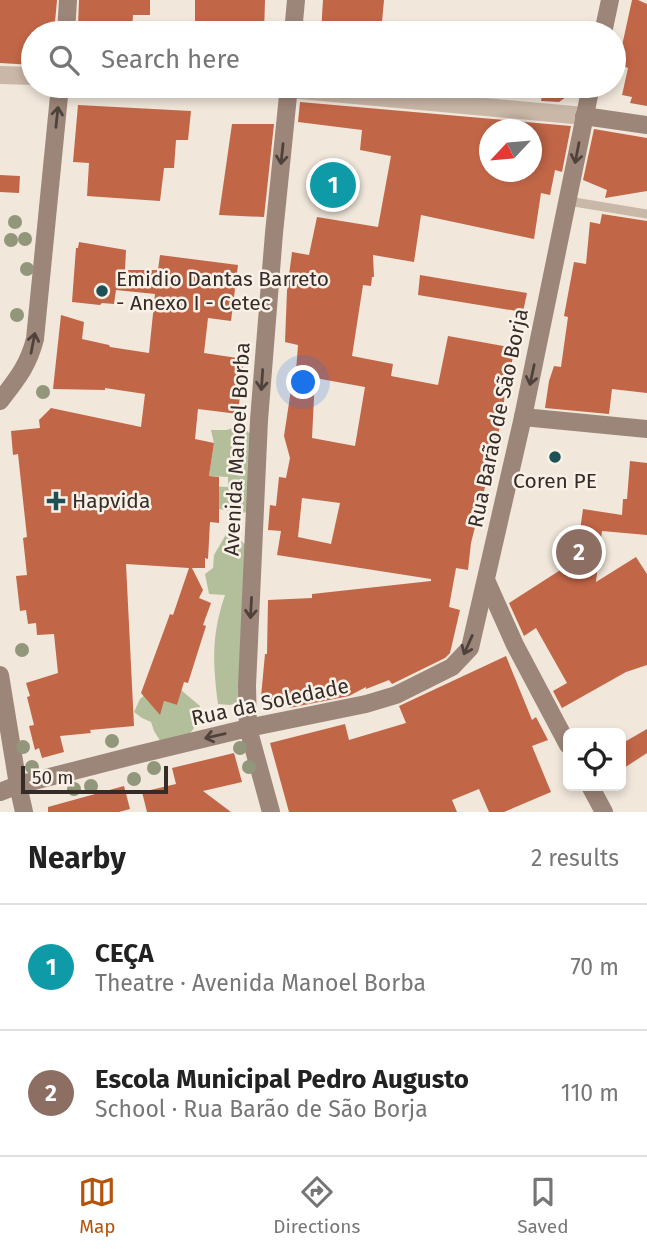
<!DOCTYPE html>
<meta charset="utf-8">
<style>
body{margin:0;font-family:"Fira Sans",sans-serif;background:#f2f2f2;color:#222}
.controls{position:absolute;right:21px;bottom:21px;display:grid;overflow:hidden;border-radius:10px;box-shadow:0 4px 10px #0003}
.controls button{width:63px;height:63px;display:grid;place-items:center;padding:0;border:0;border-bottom:2px solid #e0e0e0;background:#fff;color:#222;font:35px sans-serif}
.compass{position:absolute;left:479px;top:119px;width:63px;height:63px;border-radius:50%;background:#fff;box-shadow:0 4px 10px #0003;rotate:244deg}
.scale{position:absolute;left:21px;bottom:18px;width:147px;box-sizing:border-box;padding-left:7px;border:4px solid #352c28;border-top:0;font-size:19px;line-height:24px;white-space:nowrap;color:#352c28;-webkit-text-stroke:5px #f9f1e7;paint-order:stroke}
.you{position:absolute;left:304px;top:383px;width:24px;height:24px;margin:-18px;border:5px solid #fff;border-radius:50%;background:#1a73e8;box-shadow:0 0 0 10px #1a73e833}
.badge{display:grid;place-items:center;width:46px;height:46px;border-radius:50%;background:#b45309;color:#fff;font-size:23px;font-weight:700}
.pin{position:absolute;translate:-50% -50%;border:4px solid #fff;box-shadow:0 2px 7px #0006}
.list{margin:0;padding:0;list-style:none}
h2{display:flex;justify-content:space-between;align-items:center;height:91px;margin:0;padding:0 28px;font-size:30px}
h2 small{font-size:23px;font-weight:400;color:#767676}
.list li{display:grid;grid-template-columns:46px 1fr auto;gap:21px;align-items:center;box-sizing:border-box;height:126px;padding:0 28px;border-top:2px solid #e0e0e0}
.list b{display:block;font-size:26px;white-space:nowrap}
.list p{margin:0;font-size:23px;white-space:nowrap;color:#767676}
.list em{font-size:23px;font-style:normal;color:#767676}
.icon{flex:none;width:38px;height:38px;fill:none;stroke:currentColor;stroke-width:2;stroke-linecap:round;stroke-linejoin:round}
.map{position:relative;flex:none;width:647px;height:812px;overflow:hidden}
.search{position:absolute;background:#fff;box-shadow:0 4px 10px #0003;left:21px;right:21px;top:21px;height:77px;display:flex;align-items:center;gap:18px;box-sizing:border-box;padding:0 24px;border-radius:38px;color:#767676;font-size:26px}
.sheet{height:343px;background:#fff}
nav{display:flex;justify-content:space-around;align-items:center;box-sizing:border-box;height:98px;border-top:2px solid #e0e0e0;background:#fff;font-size:19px;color:#767676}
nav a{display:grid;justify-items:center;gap:4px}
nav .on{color:#b45309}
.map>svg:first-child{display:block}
</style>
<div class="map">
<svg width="647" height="812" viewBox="0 0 647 812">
<rect width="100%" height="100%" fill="#f1e7db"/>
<!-- green -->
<g fill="#b3bf9b">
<polygon points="242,424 249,433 262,432 253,506 244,513 219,509 219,493 206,494 207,486 228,487 228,477 209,476 214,443 211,430 227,430"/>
<path d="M231 526 243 543 250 546 242 702 230 705 218 704C213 663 211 636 225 595L209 594 205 574 213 568 214 555Z"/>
<path d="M181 690 200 706C195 736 191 736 161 742L154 731 151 722 142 718 134 712 140 699 146 694 157 711 164 701 177 705Z"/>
</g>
<!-- building -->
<g fill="#c26648" fill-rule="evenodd">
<polygon points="0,0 57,0 54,33 33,33 33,65 0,63"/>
<polygon points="79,0 150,0 150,15 133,15 132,29 78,26"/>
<polygon points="195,0 265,0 264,33 195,33"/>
<polygon points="323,0 384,0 381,33 321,33"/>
<polygon points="632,0 638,0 647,4 647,106 630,103 632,97 622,95 628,68 618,64"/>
<polygon points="378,86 500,86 499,97"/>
<polygon points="544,86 579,86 579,88 559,102 541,101"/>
<path d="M300 102 571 126 562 172 555 170 550 195 541 193 534 239 421 215 414 262 373 255 374 277H372L371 286 363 285 352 356 393 364 391 376 438 385 448 336 514 348 509 383H507L499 431 471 543 468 570 456 568 449 607 460 610 450 653 445 658 392 684 389 680 366 689V687L349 696 289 708 288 698 270 700 261 697 265 654H267L268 600 312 598V594L431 581V579L277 555 281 531 268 530 270 505 276 506 279 477 286 478 290 458 284 436 292 383 295 384 298 345 285 342 287 291 292 252 309 255 317 217 378 227 391 156 360 150 362 130 298 122ZM489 130H531V172H489ZM315 378 365 387 355 446 312 438ZM302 498 340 503 331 544 298 537Z"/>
<polygon points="78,105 191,111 188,140 176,140 174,168 164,168 160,201 87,196 89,163 73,162"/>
<polygon points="232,124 274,124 264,217 219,215"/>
<polygon points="594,129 647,138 647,191 605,198 607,190 583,180"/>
<polygon points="0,175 20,176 19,193 0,192"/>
<polygon points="602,214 647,221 647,393 612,389 609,414 545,408 549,381 554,366 561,367 568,317 564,316 574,262 586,264 590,222 600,224"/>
<polygon points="79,242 126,250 125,270 158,270 160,255 238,265 231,321 208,318 204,353 244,359 238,414 198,409 195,439 214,443 209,476 219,477 219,523 210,522 208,559 205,558 205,568 192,568 203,590 199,598 211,603 203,625 206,626 188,683 184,682 177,705 164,701 160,715 141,693 170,614 173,615 189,568 126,564 134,726 90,730 91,733 60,736 64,752 42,758 39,748 35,750 29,726 34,725 27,697 30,696 26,683 58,673 54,634 37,635 36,623 28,624 26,610 20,611 16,576 27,575 23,538 27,537 18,454 13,455 11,431 40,428 39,420 51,408 141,427 145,394 105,388 105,390 53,389 61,315 84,322 82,339 109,345 110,347 149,353 155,294 116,290 114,304 102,303 100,305 72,302 76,248 78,248"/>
<polygon points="420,275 527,293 523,312 418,295"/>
<polygon points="630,461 647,463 647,535 602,531 596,582 636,557 647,574 647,665 626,672 562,708 553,691 567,683 536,628 524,636 509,603 576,560 583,509 622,515 623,499 627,499"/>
<polygon points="506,656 532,720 536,717 548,740 532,746 551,792 504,812 489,812 479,789 452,800 457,812 289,812 270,743 345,724 349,740 406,723 399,706"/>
<polygon points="647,729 647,753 621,770 621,744"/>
<polygon points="234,753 242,782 203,791 231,812 147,812 142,792 176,784 172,768"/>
<polygon points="124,786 130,809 119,812 48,812 48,807"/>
</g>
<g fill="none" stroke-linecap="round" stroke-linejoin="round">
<!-- lane -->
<polyline stroke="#c9b7a7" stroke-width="9" points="568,201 647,214"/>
<!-- street -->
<g stroke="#c9b7a7" stroke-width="18">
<polyline points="0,75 33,76"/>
<polyline points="231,86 288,89 584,116"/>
</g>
<!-- secondary -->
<g stroke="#9c8679" stroke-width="18">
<polyline points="66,33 68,0"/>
<polyline points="293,33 296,0"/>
<polyline points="603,33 610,0"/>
<polyline points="584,116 647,125"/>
<path d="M0 401C17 379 28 366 35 339L60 86"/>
<polyline points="523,417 647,429"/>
<polyline points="486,580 515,645 568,745"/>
<polyline points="0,675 18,785 24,812"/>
<polyline points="590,786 604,812"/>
<polyline points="0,792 18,785 132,756 248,728 366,704 396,695 452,667 470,648 523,417 591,86"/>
<polyline points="271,812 248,728 247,686 259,420 274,233 289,86"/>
</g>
</g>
<!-- trees -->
<g fill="#92967b">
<circle cx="15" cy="222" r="7"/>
<circle cx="25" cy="239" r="7"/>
<circle cx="11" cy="240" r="7"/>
<circle cx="27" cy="269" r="7"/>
<circle cx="17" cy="315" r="7"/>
<circle cx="43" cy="392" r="7"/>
<circle cx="22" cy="650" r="7"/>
<circle cx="112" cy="741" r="7"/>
<circle cx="23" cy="747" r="7"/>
<circle cx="240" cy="748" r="7"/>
<circle cx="32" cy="767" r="7"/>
<circle cx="249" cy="767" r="7"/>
<circle cx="154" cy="768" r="7"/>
<circle cx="134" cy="779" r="7"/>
<circle cx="91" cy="786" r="7"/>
<circle cx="74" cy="789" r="7"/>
</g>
<!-- one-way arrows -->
<defs><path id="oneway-shaft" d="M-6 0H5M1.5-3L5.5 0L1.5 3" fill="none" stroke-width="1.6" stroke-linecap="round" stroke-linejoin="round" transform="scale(1.75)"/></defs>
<g stroke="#4f423c">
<use href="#oneway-shaft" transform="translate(57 117) rotate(-84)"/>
<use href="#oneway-shaft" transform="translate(577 153) rotate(101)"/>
<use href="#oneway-shaft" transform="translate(282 154) rotate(96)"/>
<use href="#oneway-shaft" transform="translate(33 343) rotate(-79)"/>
<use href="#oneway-shaft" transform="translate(532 375) rotate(102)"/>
<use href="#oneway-shaft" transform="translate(262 380) rotate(94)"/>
<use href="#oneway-shaft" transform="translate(251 608) rotate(93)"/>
<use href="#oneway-shaft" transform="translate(468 645) rotate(114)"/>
<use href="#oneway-shaft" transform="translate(215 736) rotate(167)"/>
</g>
<!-- markers -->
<g fill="#1e5155" stroke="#f9f1e7" stroke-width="2.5">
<circle cx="102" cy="291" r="7"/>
<circle cx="555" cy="457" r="7"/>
<path d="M52.5 490.5h7v7h7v7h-7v7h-7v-7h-7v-7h7z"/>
</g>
<g text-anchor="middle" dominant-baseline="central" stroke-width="5" stroke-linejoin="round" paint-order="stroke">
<!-- poi labels -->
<g font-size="21" fill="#352c28" stroke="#f9f1e7" text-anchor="start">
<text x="116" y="279">Emidio Dantas Barreto<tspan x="116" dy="24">- Anexo I - Cetec</tspan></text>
<text x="555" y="481" text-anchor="middle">Coren PE</text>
<text x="72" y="501">Hapvida</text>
</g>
<!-- street labels -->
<g font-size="21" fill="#352c28" stroke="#f9f1e7">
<text transform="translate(498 418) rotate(-78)">Rua Barão de São Borja</text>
<text transform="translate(237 449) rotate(-87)">Avenida Manoel Borba</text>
<text transform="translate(270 702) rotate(-12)">Rua da Soledade</text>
</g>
</g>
</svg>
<div class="controls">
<button><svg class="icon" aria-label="locate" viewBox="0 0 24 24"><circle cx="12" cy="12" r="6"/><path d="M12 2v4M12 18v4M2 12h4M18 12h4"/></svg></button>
</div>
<svg class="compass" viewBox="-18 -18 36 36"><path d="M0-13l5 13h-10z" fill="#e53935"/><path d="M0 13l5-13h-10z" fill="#767676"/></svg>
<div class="scale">50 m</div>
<div class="you"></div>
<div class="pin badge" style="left:333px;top:185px;background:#0f9aa8">1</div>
<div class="pin badge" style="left:579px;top:552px;background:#8d6e63">2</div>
<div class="search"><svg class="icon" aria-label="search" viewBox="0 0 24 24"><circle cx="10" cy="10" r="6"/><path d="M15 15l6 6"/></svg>Search here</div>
</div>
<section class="sheet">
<h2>Nearby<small>2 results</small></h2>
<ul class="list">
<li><span class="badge" style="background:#0f9aa8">1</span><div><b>CEÇA</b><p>Theatre · Avenida Manoel Borba</p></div><em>70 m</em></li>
<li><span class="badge" style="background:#8d6e63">2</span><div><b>Escola Municipal Pedro Augusto</b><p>School · Rua Barão de São Borja</p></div><em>110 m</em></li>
</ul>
</section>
<nav>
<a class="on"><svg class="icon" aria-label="map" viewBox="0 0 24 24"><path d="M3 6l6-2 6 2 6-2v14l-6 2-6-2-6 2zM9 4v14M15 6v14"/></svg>Map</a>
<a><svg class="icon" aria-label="directions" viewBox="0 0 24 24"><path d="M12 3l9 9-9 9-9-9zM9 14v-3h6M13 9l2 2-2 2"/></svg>Directions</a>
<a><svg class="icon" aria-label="saved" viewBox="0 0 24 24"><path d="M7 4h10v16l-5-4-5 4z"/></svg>Saved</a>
</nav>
